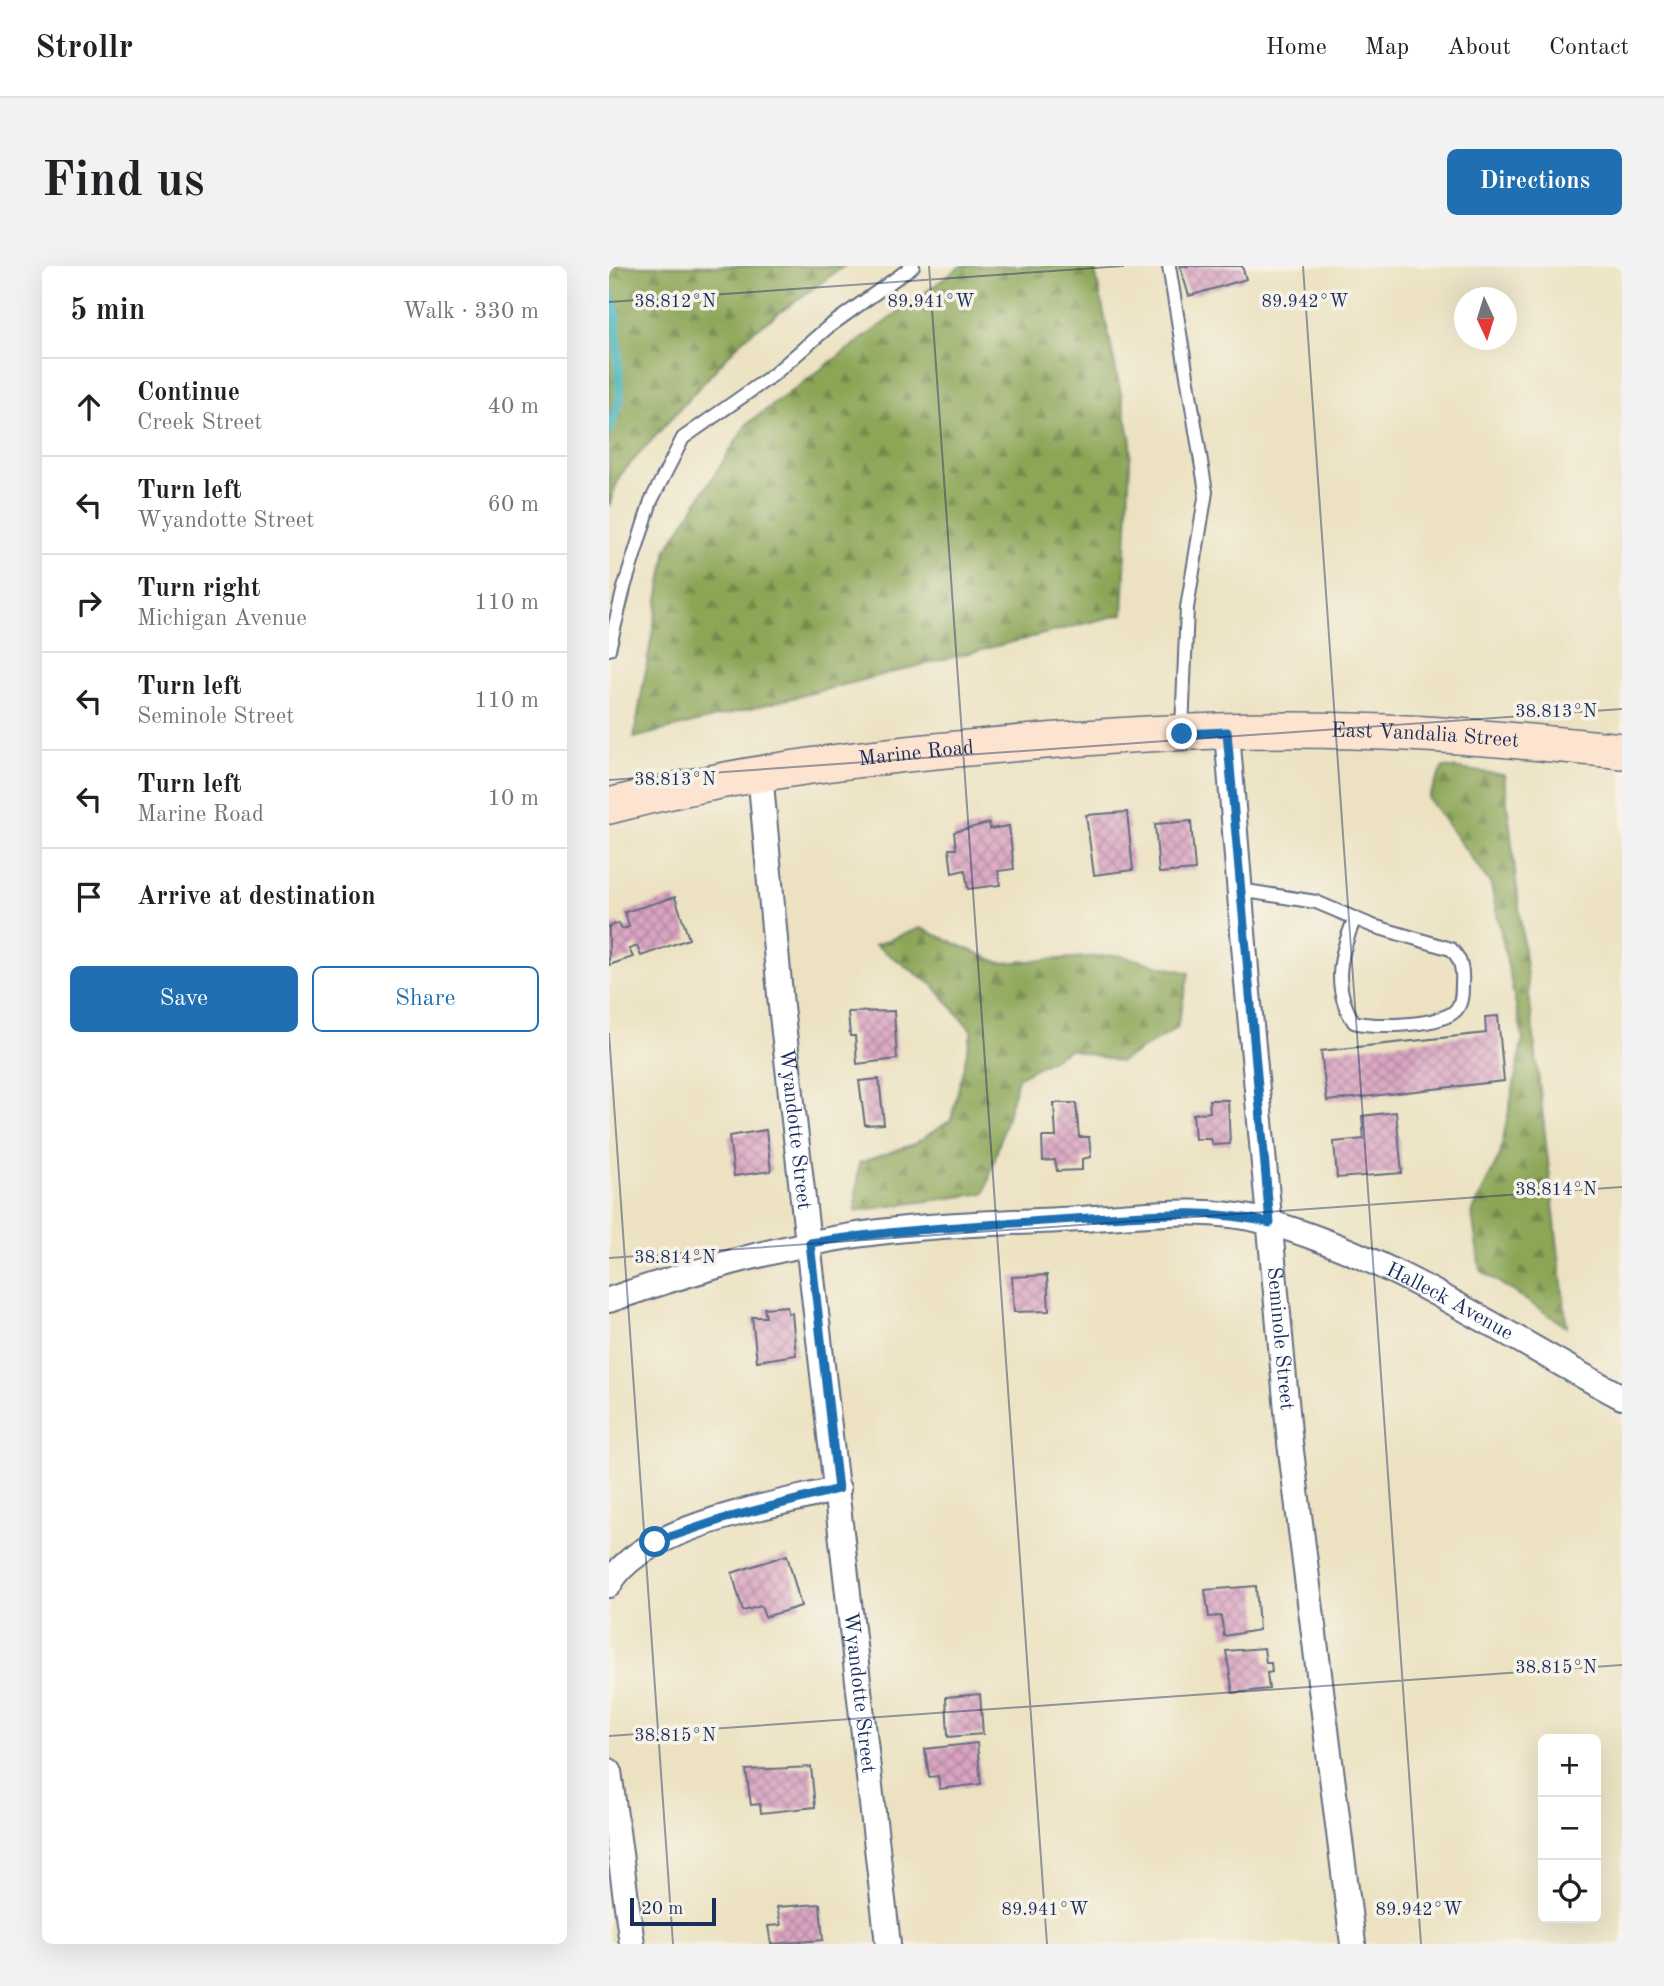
<!DOCTYPE html>
<meta charset="utf-8">
<style>
body{margin:0;font-family:"Old Standard TT",serif;background:#f2f2f2;color:#202124}
.controls{position:absolute;right:21px;bottom:21px;display:grid;overflow:hidden;border-radius:10px;box-shadow:0 7px 28px #0002}
.controls button{width:63px;height:63px;display:grid;place-items:center;padding:0;border:0;border-bottom:2px solid #e0e0e0;background:#fff;color:#202124;font:35px sans-serif}
.compass{position:absolute;left:845px;top:21px;width:63px;height:63px;border-radius:50%;background:#fff;box-shadow:0 7px 28px #0002;rotate:176deg}
.scale{position:absolute;left:21px;bottom:18px;width:86px;box-sizing:border-box;padding-left:7px;border:4px solid #1b2f5e;border-top:0;font-size:19px;line-height:24px;white-space:nowrap;color:#1b2f5e;-webkit-text-stroke:5px #f7f3e8;paint-order:stroke}
.stop{position:absolute;width:21px;height:21px;margin:-16px;border:5px solid #1f6fb2;border-radius:50%;background:#fff}
.stop.end{background:#1f6fb2;border-color:#fff;box-shadow:0 2px 7px #0008}
.list{margin:0;padding:0;list-style:none}
h2{display:flex;justify-content:space-between;align-items:center;height:91px;margin:0;padding:0 28px;font-size:30px}
h2 small{font-size:23px;font-weight:400;color:#757577}
.list li{display:grid;grid-template-columns:46px 1fr auto;gap:21px;align-items:center;box-sizing:border-box;height:98px;padding:0 28px;border-top:2px solid #e0e0e0}
.list b{display:block;font-size:26px;white-space:nowrap}
.list p{margin:0;font-size:23px;white-space:nowrap;color:#757577}
.list em{font-size:23px;font-style:normal;color:#757577}
.actions{display:flex;gap:14px;padding:21px 28px}
.actions a{flex:1;padding:16px 0;border:2px solid #1f6fb2;border-radius:10px;text-align:center;font-size:24px;color:#1f6fb2}
.actions .main{background:#1f6fb2;color:#fff}
.icon{flex:none;width:38px;height:38px;fill:none;stroke:currentColor;stroke-width:2;stroke-linecap:round;stroke-linejoin:round}
.map{position:relative;flex:none;width:1013px;height:1678px;overflow:hidden;border-radius:10px}
header{display:flex;align-items:center;gap:42px;box-sizing:border-box;height:98px;padding:0 35px;background:#fff;border-bottom:2px solid #e0e0e0}
header strong{font-size:33px}
nav{display:flex;gap:38px;margin-inline-start:auto;font-size:24px}
.intro{display:flex;align-items:center;justify-content:space-between;box-sizing:border-box;height:168px;padding:0 42px}
h1{margin:0;font-size:49px}
.button{padding:18px 32px;border-radius:10px;background:#1f6fb2;color:#fff;font-size:24px;font-weight:700}
main{display:flex;gap:42px;padding:0 42px}
aside{flex:1;background:#fff;border-radius:10px;box-shadow:0 7px 28px #0002}
.map>svg:first-child{display:block}
</style>
<header>
<strong>Strollr</strong>
<nav><a>Home</a><a>Map</a><a>About</a><a>Contact</a></nav>
</header>
<div class="intro"><h1>Find us</h1><a class="button">Directions</a></div>
<main>
<aside>
<h2>5 min<small>Walk · 330 m</small></h2>
<ul class="list">
<li><svg class="icon" aria-label="ahead" viewBox="0 0 24 24"><path d="M12 20V5M6 11l6-6 6 6"/></svg><div><b>Continue</b><p>Creek Street</p></div><em>40 m</em></li>
<li><svg class="icon" aria-label="left" viewBox="0 0 24 24"><path d="M17 20v-9H6M10 6l-5 5 5 5"/></svg><div><b>Turn left</b><p>Wyandotte Street</p></div><em>60 m</em></li>
<li><svg class="icon" aria-label="right" viewBox="0 0 24 24"><path d="M7 20v-9h11M14 6l5 5-5 5"/></svg><div><b>Turn right</b><p>Michigan Avenue</p></div><em>110 m</em></li>
<li><svg class="icon" aria-label="left" viewBox="0 0 24 24"><path d="M17 20v-9H6M10 6l-5 5 5 5"/></svg><div><b>Turn left</b><p>Seminole Street</p></div><em>110 m</em></li>
<li><svg class="icon" aria-label="left" viewBox="0 0 24 24"><path d="M17 20v-9H6M10 6l-5 5 5 5"/></svg><div><b>Turn left</b><p>Marine Road</p></div><em>10 m</em></li>
<li><svg class="icon" aria-label="arrive" viewBox="0 0 24 24"><path d="M6 21V4h12l-3 4 3 4H6"/></svg><div><b>Arrive at destination</b></div></li>
</ul>
<div class="actions"><a class="main">Save</a><a>Share</a></div>
</aside>
<div class="map">
<svg width="1013" height="1678" viewBox="0 0 1013 1678">
<defs>
<pattern id="forest-firs" width="22" height="20" patternUnits="userSpaceOnUse" patternTransform="scale(1.75)"><rect width="22" height="20" fill="#8ca657"/><path d="M5 1l3.5 6h-7zM16 11l3.5 6h-7z" fill="#72884b"/></pattern>
<pattern id="building-cross-hatch" width="8" height="8" patternUnits="userSpaceOnUse" patternTransform="scale(1.75)"><rect width="8" height="8" fill="#daa4c1"/><path d="M0 0l8 8M0 8l8-8" fill="none" stroke="#b086a0"/></pattern>
</defs>
<rect width="100%" height="100%" fill="#f7f3e8"/>
<filter id="ink" filterUnits="userSpaceOnUse"><feTurbulence type="fractalNoise" baseFrequency=".0143" numOctaves="2"/><feDisplacementMap in="SourceGraphic" scale="14" xChannelSelector="R" yChannelSelector="G"/><feConvolveMatrix kernelMatrix="1 2 1 2 8 2 1 2 1" color-interpolation-filters="sRGB"/></filter>
<filter id="wash" filterUnits="userSpaceOnUse"><feTurbulence type="fractalNoise" baseFrequency=".00686" numOctaves="4" result="noise"/><feDisplacementMap in="SourceGraphic" scale="28" xChannelSelector="R" yChannelSelector="G"/><feGaussianBlur stdDeviation="1.57" result="paint"/><feColorMatrix in="noise" values="0 0 0 0 0 0 0 0 0 0 0 0 0 0 0 0 0 1.4 0 .05"/><feComposite in="paint" operator="in"/></filter>
<g filter="url(#wash)">
<rect width="100%" height="100%" fill="#ece2c1"/>
<!-- forest -->
<g fill="url(#forest-firs)" stroke="#546a5a" stroke-width="2">
<polygon points="0,0 235,0 134,73 11,209 0,240"/>
<polygon points="352,0 485,0 522,175 514,348 25,472 58,283 138,158"/>
<polygon points="834,501 895,509 958,1061 871,1004 863,947 891,889 914,773 882,619 819,532"/>
<polygon points="311,662 391,697 509,689 580,707 568,762 511,796 461,783 409,812 376,927 246,945 250,897 305,878 342,854 363,765 324,719 266,679"/>
</g>
<g fill="none" stroke-linecap="round" stroke-linejoin="round">
<!-- stream -->
<polyline stroke="#44b3be" stroke-width="9" points="0,24 7,46 11,133 0,165"/>
</g>
<g id="blocks">
<!-- building -->
<g fill="url(#building-cross-hatch)">
<polygon points="571,0 633,0 637,13 580,30"/>
<polygon points="518,546 524,604 485,609 477,549"/>
<polygon points="582,555 586,604 550,607 546,558"/>
<polygon points="380,557 381,563 400,560 405,603 389,605 391,619 359,623 356,604 343,607 340,583 347,583 345,566"/>
<polygon points="66,631 80,673 32,690 28,680 20,683 24,691 0,699 0,660 10,657 13,663 20,661 16,646"/>
<polygon points="285,745 288,793 248,798 246,770 241,770 239,746"/>
<polygon points="889,750 895,815 718,835 712,785 877,767 876,751"/>
<polygon points="270,813 275,858 256,859 250,815"/>
<polygon points="600,834 619,834 621,878 604,879 602,873 586,873 584,848 601,846"/>
<polygon points="445,837 467,837 470,871 480,871 482,891 473,893 473,904 448,905 446,894 434,895 433,871 447,871"/>
<polygon points="787,846 793,907 728,912 725,876 755,873 753,850"/>
<polygon points="157,864 162,905 125,910 120,870"/>
<polygon points="438,1009 440,1045 405,1046 403,1011"/>
<polygon points="178,1040 179,1047 183,1047 187,1089 148,1095 143,1051 157,1051 155,1042"/>
<polygon points="178,1289 192,1340 156,1351 152,1340 134,1345 123,1307"/>
<polygon points="647,1320 650,1364 615,1370 612,1350 600,1351 596,1324"/>
<polygon points="655,1382 657,1397 662,1397 663,1406 658,1407 660,1423 624,1427 617,1385"/>
<polygon points="371,1428 374,1468 339,1471 337,1431"/>
<polygon points="368,1477 372,1518 331,1523 329,1510 320,1511 316,1483"/>
<polygon points="202,1501 206,1541 152,1547 151,1538 142,1539 137,1504"/>
<polygon points="211,1638 214,1674 162,1678 159,1660 172,1659 168,1641"/>
</g>
</g>
</g>
<g filter="url(#ink)">
<use href="#blocks" fill-opacity="0" stroke="#646e81" stroke-width="2"/>
<g fill="none" stroke-linecap="round" stroke-linejoin="round">
<!-- lane casing -->
<g stroke="#646e81" stroke-width="16">
<g id="lane">
<polyline points="560,0 597,226 578,342 573,464"/>
<polyline points="0,383 15,322 42,235 74,172 164,109 218,62 304,0"/>
<path d="M631 624 707 636 764 660 842 683C852 693 854 703 853 718 853 727 853 737 847 744 833 760 765 762 745 756 722 722 731 687 746 652"/>
</g>
</g>
<!-- street casing -->
<g stroke="#646e81" stroke-width="28">
<g id="street">
<path id="s1" d="M618 466 638 716 681 1177 744 1678"/>
<path id="s2" d="M151 506 172 740 279 1678"/>
<path id="s3" d="M0 1034C81 1006 163 982 248 969 322 958 398 957 472 953 534 949 598 939 658 956 786 992 897 1070 1013 1131"/>
<path d="M0 1319C30 1260 167 1239 229 1223"/>
<polyline points="0,1505 23,1678"/>
</g>
</g>
<!-- secondary casing -->
<g stroke="#646e81" stroke-width="38">
<g id="secondary">
<path id="s4" d="M0 540C122 508 244 492 370 481 494 469 620 461 744 465 834 467 924 476 1013 485"/>
</g>
</g>
<!-- lane -->
<use href="#lane" stroke="#fff" stroke-width="12"/>
<!-- street -->
<use href="#street" stroke="#fff" stroke-width="24"/>
<!-- secondary -->
<use href="#secondary" stroke="#fde4d0" stroke-width="35"/>
</g>
</g>
<g fill="none" stroke-linecap="round" stroke-linejoin="round" filter="url(#ink)">
<!-- route -->
<path stroke="#1f6fb2" stroke-width="9" d="M46 1276 114 1253 229 1223 201 977C288 963 377 959 465 953 531 950 597 941 661 957L618 466 573 468"/>
</g>
<!-- ticks -->
<path fill="none" stroke="#1b2f5e" stroke-width="2" stroke-opacity="0.45" d="M320 0 438 1678M694 0 812 1678M0 36 515 0M0 514 1013 443M0 767 64 1678M0 992 1013 921M0 1470 1013 1399"/>
<g text-anchor="middle" dominant-baseline="central" stroke-width="7" stroke-linejoin="round" paint-order="stroke">
<!-- street labels -->
<g font-size="21" fill="#1b2f5e" stroke="#f7f3e8">
<text stroke="none"><textPath href="#s4" startOffset="822">East Vandalia Street</textPath></text>
<text stroke="none"><textPath href="#s4" startOffset="312">Marine Road</textPath></text>
<text stroke="none"><textPath href="#s2" startOffset="359">Wyandotte Street</textPath></text>
<text stroke="none"><textPath href="#s3" startOffset="868">Halleck Avenue</textPath></text>
<text stroke="none"><textPath href="#s1" startOffset="609">Seminole Street</textPath></text>
<text stroke="none"><textPath href="#s2" startOffset="926">Wyandotte Street</textPath></text>
</g>
</g>
<g font-size="18" text-anchor="middle" fill="#1b2f5e" stroke="#f7f3e8" stroke-width="7" stroke-linejoin="round" paint-order="stroke">
<text x="66" y="41">38.812°N</text>
<text x="322" y="41">89.941°W</text>
<text x="696" y="41">89.942°W</text>
<text x="947" y="451">38.813°N</text>
<text x="66" y="519">38.813°N</text>
<text x="947" y="929">38.814°N</text>
<text x="66" y="997">38.814°N</text>
<text x="947" y="1407">38.815°N</text>
<text x="66" y="1475">38.815°N</text>
<text x="436" y="1649">89.941°W</text>
<text x="810" y="1649">89.942°W</text>
</g>
</svg>
<div class="controls">
<button>+</button>
<button>−</button>
<button><svg class="icon" aria-label="locate" viewBox="0 0 24 24"><circle cx="12" cy="12" r="6"/><path d="M12 2v4M12 18v4M2 12h4M18 12h4"/></svg></button>
</div>
<svg class="compass" viewBox="-18 -18 36 36"><path d="M0-13l5 13h-10z" fill="#e53935"/><path d="M0 13l5-13h-10z" fill="#757577"/></svg>
<div class="scale">20 m</div>
<div class="stop" style="left:46px;top:1276px"></div>
<div class="stop end" style="left:573px;top:468px"></div>
</div>
</main>
